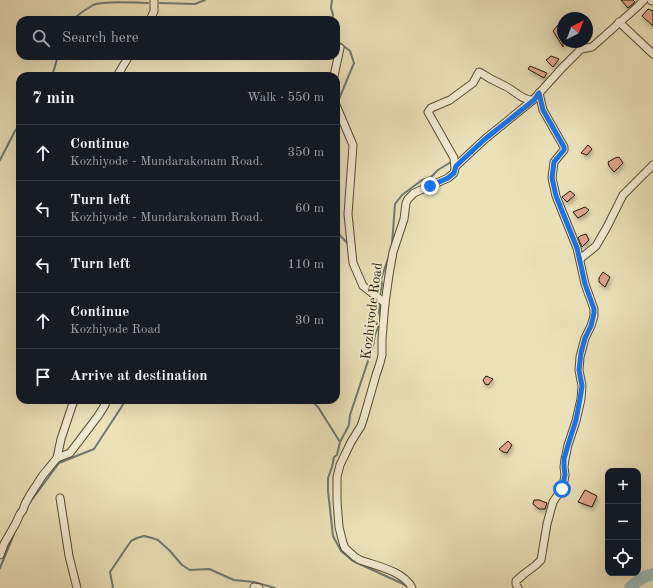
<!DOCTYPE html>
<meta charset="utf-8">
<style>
body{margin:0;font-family:"Old Standard TT",serif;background:#20242c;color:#f1f3f6}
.controls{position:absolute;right:12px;bottom:12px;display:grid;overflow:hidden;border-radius:8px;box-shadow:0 4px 16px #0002}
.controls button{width:36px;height:36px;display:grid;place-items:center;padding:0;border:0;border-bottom:1px solid #363941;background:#171b24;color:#f1f3f6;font:20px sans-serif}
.compass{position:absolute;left:557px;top:12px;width:36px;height:36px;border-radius:50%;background:#171b24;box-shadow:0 4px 16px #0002;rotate:42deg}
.stop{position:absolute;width:12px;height:12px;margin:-9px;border:3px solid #1a73e8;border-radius:50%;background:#fff}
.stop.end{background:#1a73e8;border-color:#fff;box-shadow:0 1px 4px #0008}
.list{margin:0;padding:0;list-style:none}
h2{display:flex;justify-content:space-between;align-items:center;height:52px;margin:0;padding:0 16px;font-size:17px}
h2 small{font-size:13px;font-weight:400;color:#9ea1a6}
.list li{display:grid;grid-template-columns:26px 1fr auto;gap:12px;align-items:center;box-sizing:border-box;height:56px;padding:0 16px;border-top:1px solid #363941}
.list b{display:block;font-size:15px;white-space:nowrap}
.list p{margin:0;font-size:13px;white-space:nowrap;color:#9ea1a6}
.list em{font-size:13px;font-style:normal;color:#9ea1a6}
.icon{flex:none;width:22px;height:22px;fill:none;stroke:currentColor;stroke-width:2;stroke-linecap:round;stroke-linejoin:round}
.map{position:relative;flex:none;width:653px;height:588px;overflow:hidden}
.search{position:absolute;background:#171b24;box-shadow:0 4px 16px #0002;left:16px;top:16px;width:324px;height:44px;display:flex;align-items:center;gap:10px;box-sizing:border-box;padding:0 14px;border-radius:12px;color:#9ea1a6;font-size:15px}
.panel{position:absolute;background:#171b24;box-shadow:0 4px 16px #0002;left:16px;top:72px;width:324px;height:332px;border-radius:12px}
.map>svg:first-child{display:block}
</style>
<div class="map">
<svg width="653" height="588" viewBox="0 0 653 588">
<defs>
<filter id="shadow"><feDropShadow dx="1.5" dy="3" stdDeviation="2" flood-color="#0004"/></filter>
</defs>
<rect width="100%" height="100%" fill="#ece2ba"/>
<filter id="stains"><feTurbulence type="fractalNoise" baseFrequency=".005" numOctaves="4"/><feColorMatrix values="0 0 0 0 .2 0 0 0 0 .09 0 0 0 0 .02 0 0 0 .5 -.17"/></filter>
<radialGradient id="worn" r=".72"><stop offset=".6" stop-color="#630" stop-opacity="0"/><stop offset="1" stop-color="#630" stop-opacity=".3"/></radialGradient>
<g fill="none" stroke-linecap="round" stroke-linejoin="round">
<!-- stream -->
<g stroke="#6f7a72" stroke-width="2">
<polyline points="160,3 195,4 205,0"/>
<path d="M72 20C79 14 86 9 93 5 105 0 134 3 148 3"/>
<polyline points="332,20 333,15 331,8 332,0"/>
<polyline points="336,40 350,51 354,63 339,99 338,104"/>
<polyline points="52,76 58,56"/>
<polyline points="0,160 15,131 20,124"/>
<polyline points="336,231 349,245"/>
<polyline points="392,244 395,204 402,195 422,180 431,177 438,170 451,162"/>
<polyline points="380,294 382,285 381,279 389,256"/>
<polyline points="380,301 379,312 381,320 375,335 373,346 350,415 349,425 340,442 337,455 334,457 332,467 328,478 328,491 333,536 341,551 353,561 401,583 408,587"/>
<polyline points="311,400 318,407 340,442"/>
<polyline points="28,505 59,463 94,449 126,400"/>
<polyline points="0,568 14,534"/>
<polyline points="113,588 110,572 131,541 137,538 144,536 152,538 158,540 170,551 182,565 190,570 209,569 234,580 254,582 275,588"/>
</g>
<!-- river -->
<path stroke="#9dbcba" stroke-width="12" d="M630 588C638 580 642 577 653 574"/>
</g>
<!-- building -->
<g fill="#dea78c" stroke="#291705" filter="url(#shadow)">
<polygon points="621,0 633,0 635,2 628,8"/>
<polygon points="648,9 653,11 653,26 642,16"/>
<polygon points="558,25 563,30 563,47 553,31"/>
<polygon points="551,56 559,59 553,67 546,60"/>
<polygon points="530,66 547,73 544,78 528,69"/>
<polygon points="588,145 592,149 587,155 581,153"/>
<polygon points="619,157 623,163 614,172 609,166 608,162 615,158"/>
<polygon points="570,191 575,195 567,202 562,197"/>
<polygon points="585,207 589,210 585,214 578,218 573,212"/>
<polygon points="586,234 589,240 582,247 578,238 580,236"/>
<polygon points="603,272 610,277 605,287 599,282 599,278"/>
<polygon points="486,376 493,379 488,385 485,384 483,380"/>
<polygon points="508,441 512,445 507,453 503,452 499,449"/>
<polygon points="585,490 597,496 592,507 578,502"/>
<polygon points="534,500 539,500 547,503 545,509 539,509 533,504"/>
</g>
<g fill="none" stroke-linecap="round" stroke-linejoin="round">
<!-- minor casing -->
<g stroke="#5a4a32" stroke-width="9">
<g id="minor">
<polyline points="150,20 154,11 154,0"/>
<polyline points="619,22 653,54"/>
<polyline points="117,76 129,56"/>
<polyline points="334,76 340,48"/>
<polyline points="336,105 353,145 348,214 353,263 363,286 385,303"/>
<polyline points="456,166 485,139 533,100"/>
<polyline points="580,259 596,246 607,227 623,195 653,165"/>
<polyline points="57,458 70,453 98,416 105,405 106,400"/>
<polyline points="60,498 69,556 77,588"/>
<polyline points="0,555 4,544 16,523 20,514 23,510 25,504 30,495 43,475 57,458 61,439 74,400"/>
<polyline points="254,587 259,588"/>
<path d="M412 588C404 571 376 566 360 560L355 557 345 548 343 543 339 527 337 501V477L340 465 351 442 361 426 364 417 376 375 380 363 382 355V339L385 303 389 275 393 252 404 219 406 203 408 199 414 193 448 178 454 173 455 169 454 158 428 112 431 108 450 100 473 83 479 72C484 74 488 78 493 80 497 82 501 84 505 86 514 90 523 101 533 100L562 68 581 49 592 47 636 8 644 0"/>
<polyline points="518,588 516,584 516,581 524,574 536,565 541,560 547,524 553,502 563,487 565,475 564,467 565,459 568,445 576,421 581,399 582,386 579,370 580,357 585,338 591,326 594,316 594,309 585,284 577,248 556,196 552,178 554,162 564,150 564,147 543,110 539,93"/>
</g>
</g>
<!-- tertiary casing -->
<g stroke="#5a4a32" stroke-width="11">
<polyline id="tertiary" points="652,0 653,0"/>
</g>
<!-- minor -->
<use href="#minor" stroke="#f3ecd2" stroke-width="7"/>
<!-- tertiary -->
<use href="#tertiary" stroke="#f3ecd2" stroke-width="9"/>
</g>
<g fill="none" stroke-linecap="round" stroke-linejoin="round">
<!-- route -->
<polyline stroke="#1a73e8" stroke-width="5" points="430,186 448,178 454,173 456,166 485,139 534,100 539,93 543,110 564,147 564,150 554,162 552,178 556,196 577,248 585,284 594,309 594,313 591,326 585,338 581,353 579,370 582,386 580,399 576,420 568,445 564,459 564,466 565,475 562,489"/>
</g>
<g text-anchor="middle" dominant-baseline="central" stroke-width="3.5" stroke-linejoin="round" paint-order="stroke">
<!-- street labels -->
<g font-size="14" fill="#291705" stroke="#f3ecd2">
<text transform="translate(372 311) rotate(-83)">Kozhiyode Road</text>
</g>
</g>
<rect width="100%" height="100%" filter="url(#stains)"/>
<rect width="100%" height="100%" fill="url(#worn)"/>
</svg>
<div class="controls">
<button>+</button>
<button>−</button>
<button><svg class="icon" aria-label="locate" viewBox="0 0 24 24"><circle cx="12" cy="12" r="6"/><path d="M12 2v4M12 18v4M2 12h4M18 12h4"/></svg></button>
</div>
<svg class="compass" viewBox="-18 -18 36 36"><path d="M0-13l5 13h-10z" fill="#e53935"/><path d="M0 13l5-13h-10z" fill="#9ea1a6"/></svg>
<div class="stop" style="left:562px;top:489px"></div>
<div class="stop end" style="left:430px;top:186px"></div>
<div class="search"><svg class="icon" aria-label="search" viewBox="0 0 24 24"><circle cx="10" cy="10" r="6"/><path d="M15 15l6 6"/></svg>Search here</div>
<section class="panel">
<h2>7 min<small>Walk · 550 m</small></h2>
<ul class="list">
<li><svg class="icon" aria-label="ahead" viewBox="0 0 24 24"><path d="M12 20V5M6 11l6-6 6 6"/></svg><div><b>Continue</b><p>Kozhiyode - Mundarakonam Road.</p></div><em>350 m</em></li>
<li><svg class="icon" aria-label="left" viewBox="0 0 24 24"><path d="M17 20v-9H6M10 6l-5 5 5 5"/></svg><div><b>Turn left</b><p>Kozhiyode - Mundarakonam Road.</p></div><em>60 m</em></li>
<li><svg class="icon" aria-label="left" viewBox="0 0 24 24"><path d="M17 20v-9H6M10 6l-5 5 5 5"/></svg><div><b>Turn left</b></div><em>110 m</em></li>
<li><svg class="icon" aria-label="ahead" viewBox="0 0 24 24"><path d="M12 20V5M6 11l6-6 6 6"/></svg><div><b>Continue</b><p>Kozhiyode Road</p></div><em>30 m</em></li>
<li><svg class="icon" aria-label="arrive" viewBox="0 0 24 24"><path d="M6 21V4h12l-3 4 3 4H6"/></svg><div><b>Arrive at destination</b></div></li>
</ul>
</section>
</div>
